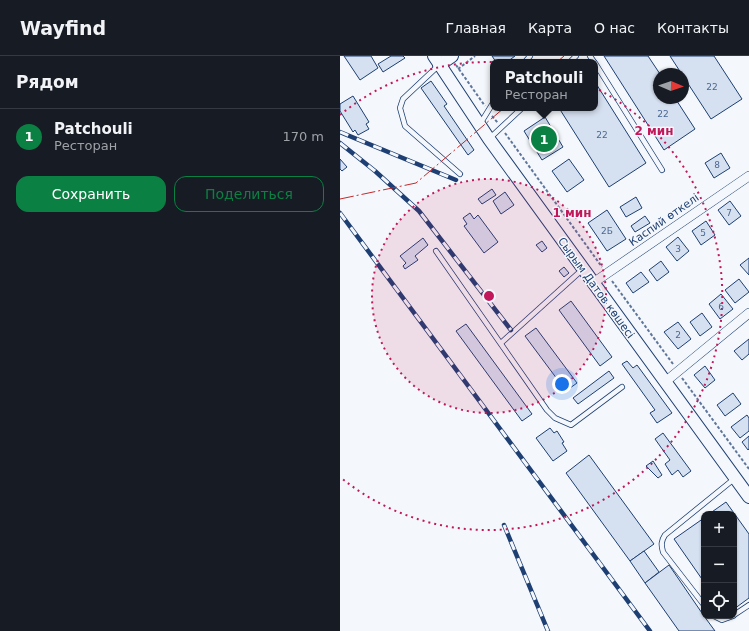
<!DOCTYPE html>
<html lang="ru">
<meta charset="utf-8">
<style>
body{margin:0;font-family:"DejaVu Sans",sans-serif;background:#20242c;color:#f1f3f6}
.controls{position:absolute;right:12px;bottom:12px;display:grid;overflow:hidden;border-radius:8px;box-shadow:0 1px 3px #0004}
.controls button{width:36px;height:36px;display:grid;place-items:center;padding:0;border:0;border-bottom:1px solid #363941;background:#171b24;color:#f1f3f6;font:20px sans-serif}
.compass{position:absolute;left:313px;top:12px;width:36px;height:36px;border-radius:50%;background:#171b24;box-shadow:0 1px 3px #0004;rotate:92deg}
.you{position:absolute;left:222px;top:328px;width:14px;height:14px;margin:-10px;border:3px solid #fff;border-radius:50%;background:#1a73e8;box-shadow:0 0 0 6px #1a73e833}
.badge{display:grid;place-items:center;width:26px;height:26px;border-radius:50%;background:#0b8043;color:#fff;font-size:13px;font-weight:700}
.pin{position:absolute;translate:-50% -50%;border:2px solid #fff;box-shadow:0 1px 4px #0006}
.popup{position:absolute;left:150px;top:3px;width:108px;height:52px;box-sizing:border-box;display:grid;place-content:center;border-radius:8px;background:#171b24;filter:drop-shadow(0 1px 3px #0005);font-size:13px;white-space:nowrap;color:#9ea1a6}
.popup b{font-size:15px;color:#f1f3f6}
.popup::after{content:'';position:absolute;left:50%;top:100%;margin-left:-8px;border:8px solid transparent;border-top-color:#171b24}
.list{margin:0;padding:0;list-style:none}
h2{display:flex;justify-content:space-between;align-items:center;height:52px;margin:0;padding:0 16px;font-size:17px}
h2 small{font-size:13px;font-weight:400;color:#9ea1a6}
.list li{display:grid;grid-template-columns:26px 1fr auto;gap:12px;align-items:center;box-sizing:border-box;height:56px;padding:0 16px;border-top:1px solid #363941}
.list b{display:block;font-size:15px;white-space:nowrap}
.list p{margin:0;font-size:13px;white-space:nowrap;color:#9ea1a6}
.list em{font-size:13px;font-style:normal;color:#9ea1a6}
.actions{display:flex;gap:8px;padding:12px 16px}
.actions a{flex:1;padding:9px 0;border:1px solid #0b8043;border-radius:12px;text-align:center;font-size:14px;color:#0b8043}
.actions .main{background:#0b8043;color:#fff}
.icon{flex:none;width:22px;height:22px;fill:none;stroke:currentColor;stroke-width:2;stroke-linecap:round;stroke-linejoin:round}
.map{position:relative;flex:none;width:409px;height:575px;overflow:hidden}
header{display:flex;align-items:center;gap:24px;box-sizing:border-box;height:56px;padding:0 20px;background:#171b24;border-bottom:1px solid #363941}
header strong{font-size:19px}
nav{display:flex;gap:22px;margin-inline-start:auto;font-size:14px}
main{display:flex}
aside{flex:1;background:#171b24}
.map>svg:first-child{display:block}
</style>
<header>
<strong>Wayfind</strong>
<nav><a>Главная</a><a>Карта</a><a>О нас</a><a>Контакты</a></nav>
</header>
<main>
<aside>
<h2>Рядом<small></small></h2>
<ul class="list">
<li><span class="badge">1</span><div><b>Patchouli</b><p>Ресторан</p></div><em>170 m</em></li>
</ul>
<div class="actions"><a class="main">Сохранить</a><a>Поделиться</a></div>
</aside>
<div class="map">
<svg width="409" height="575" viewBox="0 0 409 575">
<rect width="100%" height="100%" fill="#f4f7fb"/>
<!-- building -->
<g fill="#d5e0f0" stroke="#1d3f73">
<polygon points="4,0 31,0 38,12 20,24"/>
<polygon points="51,0 63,0 65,2 43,16 38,8"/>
<polygon points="152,0 175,0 167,6 156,6"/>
<polygon points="264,0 308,0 320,18 319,42 335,42 355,73 324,94"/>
<polygon points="330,0 374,0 402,43 371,63"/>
<polygon points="91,25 107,48 104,50 134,94 128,99 81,32"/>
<polygon points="255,26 306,107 269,131 219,52 255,52"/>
<polygon points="13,40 29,66 26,68 29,73 18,79 15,74 13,76 0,55 0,48"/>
<polygon points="205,61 223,91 202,104 184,75"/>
<polygon points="381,97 390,112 374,122 365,107"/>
<polygon points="0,103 7,111 2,115 0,113"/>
<polygon points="229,103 244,124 227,136 212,115"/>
<polygon points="152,133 156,139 142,148 138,143"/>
<polygon points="165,136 174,149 161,158 153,145"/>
<polygon points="296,141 302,152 286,161 280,151"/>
<polygon points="390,145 401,160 389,169 378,154"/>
<polygon points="267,154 286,183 267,195 248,167"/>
<polygon points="130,157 134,163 138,159 158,186 144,197 124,170 127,168 123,162"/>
<polygon points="305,160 310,167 295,176 291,170"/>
<polygon points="366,165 375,179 361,189 352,175"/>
<polygon points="338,181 349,195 337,205 326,191"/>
<polygon points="83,182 88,189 75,200 78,204 65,213 63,210 66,207 60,200"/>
<polygon points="202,185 207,192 202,196 196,189"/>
<polygon points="409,202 409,219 400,209"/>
<polygon points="321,205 329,216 317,225 309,214"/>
<polygon points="224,211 229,217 224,221 219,215"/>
<polygon points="301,216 309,226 293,237 286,227"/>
<polygon points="399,223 409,236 395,247 385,234"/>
<polygon points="381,238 393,253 380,263 369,248"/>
<polygon points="231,245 272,301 260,310 219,254"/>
<polygon points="362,257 372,271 360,280 350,266"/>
<polygon points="338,266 351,283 338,293 324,276"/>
<polygon points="126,268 192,358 182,365 116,275"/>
<polygon points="196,272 237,327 226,335 185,280"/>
<polygon points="409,283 409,298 402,304 394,295"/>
<polygon points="287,305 293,312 297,309 332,357 317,367 310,357 315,354 282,308"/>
<polygon points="365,310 375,324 365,332 354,319"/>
<polygon points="269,315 274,322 238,348 233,342"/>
<polygon points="393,337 401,348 385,360 377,349"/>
<polygon points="407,359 409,362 409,375 400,382 391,371"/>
<polygon points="210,372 214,377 217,375 224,386 222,387 227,395 213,405 196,382"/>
<polygon points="323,377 351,415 343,421 338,414 332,419 325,408 330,404 315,383"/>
<polygon points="409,380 409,393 408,394 402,386"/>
<polygon points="249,399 314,488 290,505 226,417"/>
<polygon points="313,405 322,419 318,422 306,410"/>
<polygon points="386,446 409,478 409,542 394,553 394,458 369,458"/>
<polygon points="364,462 364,526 334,483"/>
<polygon points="304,495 319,516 305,527 290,505"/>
<polygon points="329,509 364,560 375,575 339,575 305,527"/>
</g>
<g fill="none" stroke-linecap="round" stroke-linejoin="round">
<!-- service casing -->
<g stroke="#1d3f73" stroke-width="6">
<g id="service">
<polyline points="250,0 254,6"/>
<polyline points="185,6 190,0"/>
<polyline points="230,6 236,0"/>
<polyline points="255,7 322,114"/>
<polyline points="98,10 63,43 60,52 65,70 120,118"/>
<polyline points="140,68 153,47"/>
<polyline points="150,82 182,52"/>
<polyline points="96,195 207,354 215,362 231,369 282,331"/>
<polyline points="161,287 243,213"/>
<path d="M364 549 323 496C321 489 321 485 325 479L394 423"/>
<polyline points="394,559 409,549"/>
<polyline points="374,560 382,564 393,560"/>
</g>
</g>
<!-- minor casing -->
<g stroke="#1d3f73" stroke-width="10">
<g id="minor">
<polyline points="253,227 409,120"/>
<polyline points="325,326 409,257"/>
</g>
</g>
<!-- secondary casing -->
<g stroke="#1d3f73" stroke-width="14">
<g id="secondary">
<polyline points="94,0 149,83 409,441"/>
<polyline points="99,9 112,0"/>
</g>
</g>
<!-- path -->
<g stroke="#5e769c" stroke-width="2" stroke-dasharray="3 2" stroke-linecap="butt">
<polyline points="116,9 145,50"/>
<polyline points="118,13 135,0"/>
<polyline points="152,60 158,67"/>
<polyline points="165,77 262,211"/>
<polyline points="272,225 333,308"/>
<polyline points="342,322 409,413"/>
</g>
<!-- service -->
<use href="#service" stroke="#f4f7fb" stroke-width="4.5"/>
<!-- minor -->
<use href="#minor" stroke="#f4f7fb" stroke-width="9"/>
<!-- secondary -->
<use href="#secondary" stroke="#f4f7fb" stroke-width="12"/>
<!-- rail casing -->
<g stroke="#1d3f73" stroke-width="4.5">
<g id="rail">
<polyline points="0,76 116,124"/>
<polyline points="0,87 35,115 79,155 171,274"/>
<polyline points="0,157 310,575"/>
<polyline points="164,469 208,575"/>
</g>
</g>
<!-- rail -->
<use href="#rail" stroke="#f4f7fb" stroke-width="3" stroke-dasharray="9" stroke-linecap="butt"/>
<!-- power -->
<g stroke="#c62828" stroke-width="1" stroke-dasharray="14 3 2 3" stroke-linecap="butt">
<polyline points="217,6 224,0"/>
<polyline points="0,143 76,127 164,52"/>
</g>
</g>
<!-- distance rings -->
<circle cx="149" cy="240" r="117" fill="#c2185b" fill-opacity=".12"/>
<g fill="none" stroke="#c2185b" stroke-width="2" stroke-dasharray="2 4">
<circle cx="149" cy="240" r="117"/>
<path d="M0 59A234 234 0 1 1 0 421"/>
</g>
<g text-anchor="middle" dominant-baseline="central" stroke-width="3" stroke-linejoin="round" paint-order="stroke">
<!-- number labels -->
<g font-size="9" fill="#4b6792">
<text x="372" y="31">22</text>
<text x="323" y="58">22</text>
<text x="262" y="79">22</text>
<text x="377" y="109">8</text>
<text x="389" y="157">7</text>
<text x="267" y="175">2Б</text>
<text x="363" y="177">5</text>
<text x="338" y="193">3</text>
<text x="381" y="251">6</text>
<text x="338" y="279">2</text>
</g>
<!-- street labels -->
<g font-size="11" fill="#1d3f73" stroke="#f4f7fb">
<text transform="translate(324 164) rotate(-35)">Каспий өткелі</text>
<text transform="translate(256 232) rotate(54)">Сырым Датов көшесі</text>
</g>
</g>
<circle cx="149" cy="240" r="6" fill="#c2185b" stroke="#f4f7fb" stroke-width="2"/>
<g font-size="12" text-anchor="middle" font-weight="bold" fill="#c2185b" stroke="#f4f7fb" stroke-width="3" stroke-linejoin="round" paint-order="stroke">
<text x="314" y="79">2 мин</text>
<text x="232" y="161">1 мин</text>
</g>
</svg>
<div class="controls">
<button>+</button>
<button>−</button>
<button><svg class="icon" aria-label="locate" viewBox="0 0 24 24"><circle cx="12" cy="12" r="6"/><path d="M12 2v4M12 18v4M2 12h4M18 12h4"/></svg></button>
</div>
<svg class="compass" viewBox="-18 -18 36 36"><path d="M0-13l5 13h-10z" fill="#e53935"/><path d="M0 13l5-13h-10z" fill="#9ea1a6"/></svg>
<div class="you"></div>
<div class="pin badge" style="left:204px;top:83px">1</div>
<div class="popup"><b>Patchouli</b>Ресторан</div>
</div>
</main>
